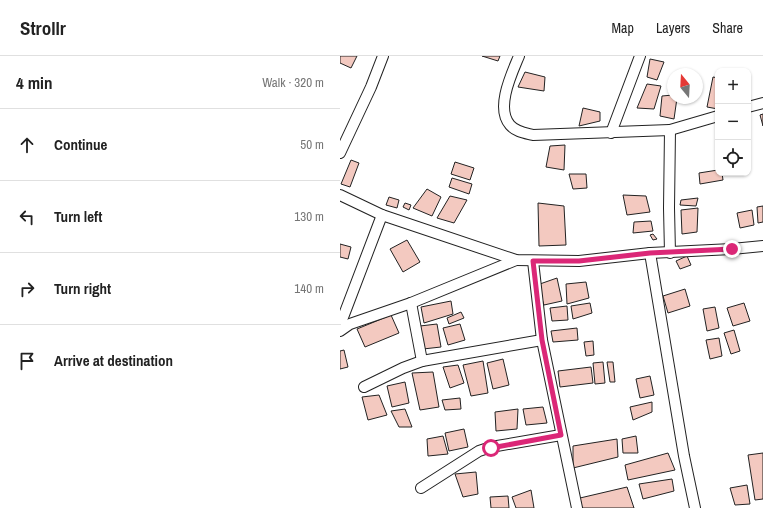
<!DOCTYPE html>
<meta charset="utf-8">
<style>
body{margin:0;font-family:"Archivo Narrow",sans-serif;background:#f6f6f6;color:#222}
.controls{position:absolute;right:12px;top:12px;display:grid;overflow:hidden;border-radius:8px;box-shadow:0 1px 3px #0004}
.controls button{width:36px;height:36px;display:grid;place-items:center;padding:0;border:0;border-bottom:1px solid #e0e0e0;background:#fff;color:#222;font:20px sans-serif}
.compass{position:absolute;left:327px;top:12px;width:36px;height:36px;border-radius:50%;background:#fff;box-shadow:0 1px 3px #0004;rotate:342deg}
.stop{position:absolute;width:12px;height:12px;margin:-9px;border:3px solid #db2777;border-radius:50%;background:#fff}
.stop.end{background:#db2777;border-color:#fff;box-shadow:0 1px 4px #0008}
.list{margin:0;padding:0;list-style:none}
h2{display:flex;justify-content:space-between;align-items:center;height:52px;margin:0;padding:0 16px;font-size:17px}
h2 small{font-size:13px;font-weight:400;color:#767676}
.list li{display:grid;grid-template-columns:26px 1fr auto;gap:12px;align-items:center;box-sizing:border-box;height:72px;padding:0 16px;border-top:1px solid #e0e0e0}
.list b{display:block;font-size:15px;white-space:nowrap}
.list em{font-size:13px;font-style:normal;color:#767676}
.icon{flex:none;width:22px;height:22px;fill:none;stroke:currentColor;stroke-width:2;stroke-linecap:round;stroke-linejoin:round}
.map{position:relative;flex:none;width:423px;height:452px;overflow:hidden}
header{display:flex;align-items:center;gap:24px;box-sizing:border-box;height:56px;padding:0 20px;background:#fff;border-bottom:1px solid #e0e0e0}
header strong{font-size:19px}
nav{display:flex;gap:22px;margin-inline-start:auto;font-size:14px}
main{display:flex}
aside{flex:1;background:#fff}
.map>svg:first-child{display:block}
</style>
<header>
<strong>Strollr</strong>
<nav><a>Map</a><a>Layers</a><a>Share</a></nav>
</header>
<main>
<aside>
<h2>4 min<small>Walk · 320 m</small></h2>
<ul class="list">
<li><svg class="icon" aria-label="ahead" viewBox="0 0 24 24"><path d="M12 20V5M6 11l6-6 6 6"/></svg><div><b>Continue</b></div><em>50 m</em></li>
<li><svg class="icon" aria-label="left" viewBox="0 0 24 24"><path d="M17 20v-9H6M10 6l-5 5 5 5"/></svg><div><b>Turn left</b></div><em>130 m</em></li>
<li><svg class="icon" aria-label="right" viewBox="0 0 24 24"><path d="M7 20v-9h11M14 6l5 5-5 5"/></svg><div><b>Turn right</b></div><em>140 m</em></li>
<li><svg class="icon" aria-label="arrive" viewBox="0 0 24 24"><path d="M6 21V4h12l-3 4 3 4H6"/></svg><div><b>Arrive at destination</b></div></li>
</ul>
</aside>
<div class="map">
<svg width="423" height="452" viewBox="0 0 423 452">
<rect width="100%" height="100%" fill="#fff"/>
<!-- building -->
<g fill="#f3c9c0" stroke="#222">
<polygon points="0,0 17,0 11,12 0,7"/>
<polygon points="142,0 160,0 158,5"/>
<polygon points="310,3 324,6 317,24 307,21"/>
<polygon points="185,16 205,21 204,35 178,31"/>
<polygon points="373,21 378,22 378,53 367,51"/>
<polygon points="307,28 321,30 314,53 297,52"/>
<polygon points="333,39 333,42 337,42 334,63 320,60 322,40"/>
<polygon points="243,52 260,56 260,65 239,70"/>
<polygon points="423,58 423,70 420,59"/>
<polygon points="225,89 224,114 206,111 210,90"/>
<polygon points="11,104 19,107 10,131 1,128"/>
<polygon points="115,106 134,112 130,124 111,118"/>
<polygon points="378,114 378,117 382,117 383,124 360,128 359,117"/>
<polygon points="229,118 246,118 247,132 233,133"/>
<polygon points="112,122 132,128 129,138 109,131"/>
<polygon points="87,133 101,141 92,160 73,152"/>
<polygon points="283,139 306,140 310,156 287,159"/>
<polygon points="110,140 127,144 114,167 97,162"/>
<polygon points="49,141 59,144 57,152 46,149"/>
<polygon points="358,142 356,150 340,149 341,144"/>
<polygon points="65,147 71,149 69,154 63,151"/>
<polygon points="198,147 224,150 226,189 199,190"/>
<polygon points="423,150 423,166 418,167 417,151"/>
<polygon points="358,152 357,176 342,178 341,154"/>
<polygon points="412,154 414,169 400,172 397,157"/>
<polygon points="311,165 313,175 293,177 294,166"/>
<polygon points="313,178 317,183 313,184 310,179"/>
<polygon points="67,184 80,206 63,216 50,193"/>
<polygon points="0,188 11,191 8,203 0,201"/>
<polygon points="347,200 351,209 340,213 336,205"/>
<polygon points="217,222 222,245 204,249 197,229"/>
<polygon points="246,226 249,242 227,248 226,228"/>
<polygon points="345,233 350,250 328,257 323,240"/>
<polygon points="111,245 113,258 84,267 81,251"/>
<polygon points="250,247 252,257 233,263 231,250"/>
<polygon points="404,247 410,265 393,270 387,252"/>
<polygon points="227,250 228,264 212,265 210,252"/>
<polygon points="375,251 379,272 367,275 363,253"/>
<polygon points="121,256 124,262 109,268 107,262"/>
<polygon points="51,259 59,277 25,291 17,273"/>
<polygon points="97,268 101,291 83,293 80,270"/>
<polygon points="120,268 125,284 108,289 103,272"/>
<polygon points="237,272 238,284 213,286 211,275"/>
<polygon points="394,274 400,295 391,298 384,277"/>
<polygon points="379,282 382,300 370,303 366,284"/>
<polygon points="253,285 254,299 246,300 244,286"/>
<polygon points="4,294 8,311 0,313 0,295"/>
<polygon points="163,303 169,329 153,333 147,307"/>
<polygon points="143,305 148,337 131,340 123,309"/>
<polygon points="263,306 265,327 255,328 253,307"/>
<polygon points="267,306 273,306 275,326 270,326"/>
<polygon points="118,309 124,327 110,332 103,311"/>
<polygon points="251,311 253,327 220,331 218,315"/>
<polygon points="93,316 99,351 80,354 72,317"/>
<polygon points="310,320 314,339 300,342 296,323"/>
<polygon points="65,326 69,347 52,351 47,330"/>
<polygon points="39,339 47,359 28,364 22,341"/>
<polygon points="120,342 121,353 105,354 102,344"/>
<polygon points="312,346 312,356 293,364 290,351"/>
<polygon points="203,351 207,367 186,369 183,353"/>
<polygon points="65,353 72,371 59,371 51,355"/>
<polygon points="178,353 177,373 156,375 155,356"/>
<polygon points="124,373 128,391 109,395 105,377"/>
<polygon points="103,380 108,398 88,400 87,383"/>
<polygon points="296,380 298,397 283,397 282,383"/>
<polygon points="277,383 278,401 233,412 233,390"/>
<polygon points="328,397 335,414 288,424 285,409"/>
<polygon points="423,397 423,443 415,444 408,399"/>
<polygon points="136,416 138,438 123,441 115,418"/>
<polygon points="332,423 334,435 303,443 299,428"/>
<polygon points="407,429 410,448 395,449 390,432"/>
<polygon points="287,431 294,452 242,452 240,442"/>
<polygon points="191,434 194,452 176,452 172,441"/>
<polygon points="168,440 169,452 151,452 150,441"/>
</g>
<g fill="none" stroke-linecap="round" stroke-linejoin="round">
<!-- minor casing -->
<g stroke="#222" stroke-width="12">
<g id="minor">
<path d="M179 0C172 17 155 52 170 69 176 76 185 77 193 79L330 74 329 152 330 197"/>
<polyline points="408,51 423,47"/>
<polyline points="330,74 378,60"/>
<polyline points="271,77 300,0"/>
<polyline points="0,97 31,31 43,0"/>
<polyline points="0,139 42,159 176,204 239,205 310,197 392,193 423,190"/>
<polyline points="310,197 344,400 355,452"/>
<polyline points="193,205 202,284 237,452"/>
<polyline points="71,247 82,305"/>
<polyline points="2,264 42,159"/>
<polyline points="0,275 10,268 71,247 176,204"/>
<polyline points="24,331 63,312 82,305 202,284"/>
<polyline points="81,432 139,395 151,391 221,379"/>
</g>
</g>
<!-- minor -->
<use href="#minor" stroke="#fff" stroke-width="10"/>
</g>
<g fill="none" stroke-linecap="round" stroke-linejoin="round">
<!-- route -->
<polyline stroke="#db2777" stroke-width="5" points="151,392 221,379 202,284 193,205 239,205 310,197 392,193"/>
</g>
</svg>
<div class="controls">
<button>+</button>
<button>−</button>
<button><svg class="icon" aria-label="locate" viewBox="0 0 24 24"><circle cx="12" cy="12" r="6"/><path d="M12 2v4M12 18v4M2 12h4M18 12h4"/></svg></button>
</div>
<svg class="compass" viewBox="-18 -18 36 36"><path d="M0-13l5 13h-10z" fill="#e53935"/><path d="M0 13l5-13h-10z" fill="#767676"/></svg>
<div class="stop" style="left:151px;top:392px"></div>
<div class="stop end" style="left:392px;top:193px"></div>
</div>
</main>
